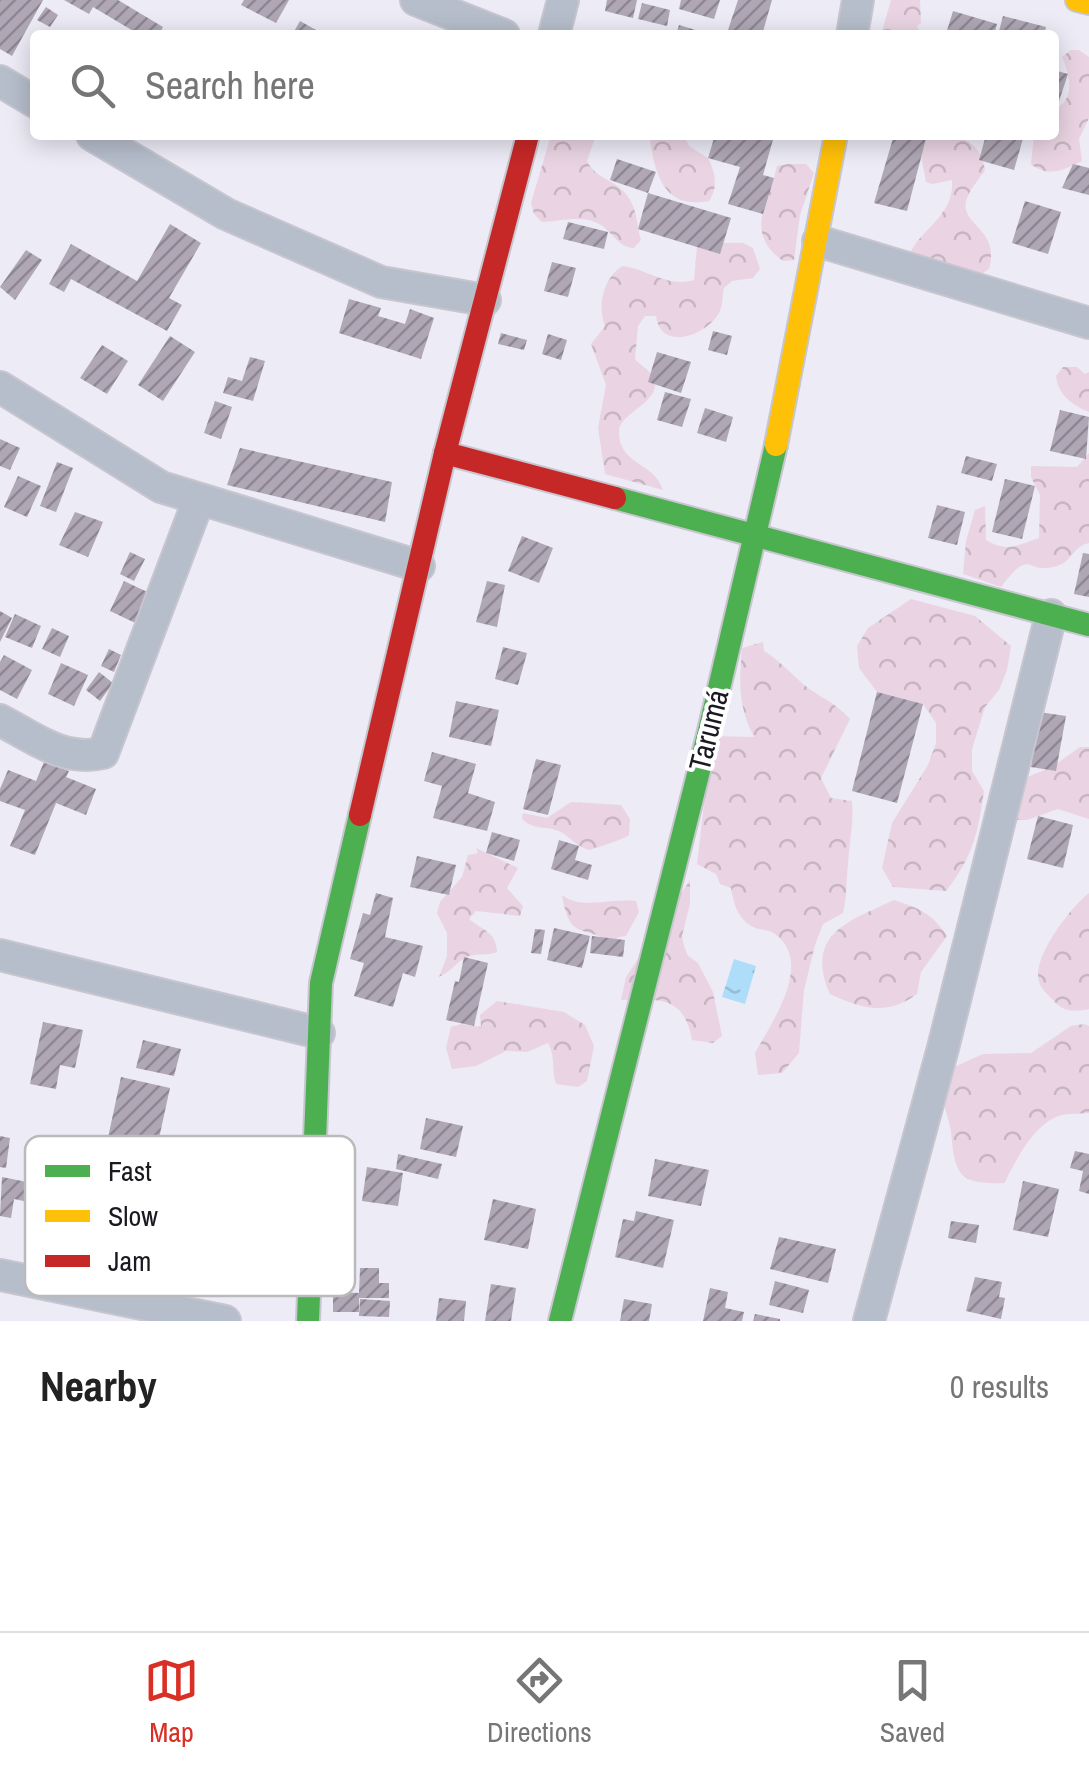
<!DOCTYPE html>
<meta charset="utf-8">
<style>
body{margin:0;font-family:"Archivo Narrow",sans-serif;background:#f6f6f6;color:#222}
.list{margin:0;padding:0;list-style:none}
h2{display:flex;justify-content:space-between;align-items:center;height:130px;margin:0;padding:0 40px;font-size:42px}
h2 small{font-size:32px;font-weight:400;color:#767676}
.icon{flex:none;width:55px;height:55px;fill:none;stroke:currentColor;stroke-width:2;stroke-linecap:round;stroke-linejoin:round}
.map{position:relative;flex:none;width:1089px;height:1321px;overflow:hidden}
.search{position:absolute;background:#fff;box-shadow:0 5px 25px #0003;left:30px;right:30px;top:30px;height:110px;display:flex;align-items:center;gap:25px;box-sizing:border-box;padding:0 35px;border-radius:10px;color:#767676;font-size:38px}
.sheet{height:310px;background:#fff}
nav{display:flex;justify-content:space-around;align-items:center;box-sizing:border-box;height:140px;border-top:2px solid #e0e0e0;background:#fff;font-size:28px;color:#767676}
nav a{display:grid;justify-items:center;gap:5px}
nav .on{color:#d93025}
.map>svg:first-child{display:block}
</style>
<div class="map">
<svg width="1089" height="1321" viewBox="0 0 1089 1321">
<defs>
<pattern id="forest-crowns" width="20" height="18" patternUnits="userSpaceOnUse" patternTransform="scale(2.5)"><rect width="20" height="18" fill="#ead4e3"/><path d="M2 6a3 3 0 1 1 6 0M12 15a3 3 0 1 1 6 0" fill="none" stroke="#c8b5c2"/></pattern>
<pattern id="water-ripples" width="26" height="14" patternUnits="userSpaceOnUse" patternTransform="scale(2.5)"><rect width="26" height="14" fill="#aeddfa"/><path d="M2 4q2-2 4 0t4 0M15 11q2-2 4 0t4 0" fill="none" stroke="#95bdd6"/></pattern>
<pattern id="building-hatch" width="6" height="6" patternUnits="userSpaceOnUse" patternTransform="scale(2.5)"><rect width="6" height="6" fill="#afa7b5"/><path d="M-1 1l2-2M0 6l6-6M5 7l2-2" fill="none" stroke="#8e8793"/></pattern>
</defs>
<rect width="100%" height="100%" fill="#ecebf6"/>
<!-- forest -->
<g fill="url(#forest-crowns)">
<polygon points="891,0 920,0 921,23 917,26 921,35 881,35"/>
<path d="M1071 50H1079L1089 57V118L1079 139 1082 161C1064 170 1048 178 1031 164L1034 135H1054V110C1076 99 1070 76 1062 57Z"/>
<path d="M551 135H596L587 161C595 178 613 179 625 193 638 208 636 223 641 240L634 248C618 247 614 234 601 225 584 214 560 221 542 222L534 214 531 203Z"/>
<path d="M649 135H684L689 146 708 158C715 173 719 186 709 201 661 210 655 171 649 135Z"/>
<path d="M928 135C956 135 980 137 985 170 979 179 971 188 967 198 957 225 1001 227 989 269L980 275 907 260C918 228 955 218 952 180L932 184 926 182 921 155Z"/>
<path d="M788 164H806L814 173 800 215 794 260 783 261C743 232 769 203 777 166Z"/>
<path d="M720 243H743L753 248 760 269 753 278 732 281 724 288C722 296 723 306 719 313 706 336 661 352 656 316H645L638 326 635 359C639 364 649 370 652 375 667 401 620 411 619 431 618 465 654 462 663 490L605 474 598 428 606 385 591 344 605 326C597 305 603 279 622 266 649 269 666 288 694 280L697 247Z"/>
<path d="M1063 367H1077L1085 374 1089 372V412C1072 405 1058 395 1056 376Z"/>
<path d="M1089 453V543C1073 546 1072 562 1057 566 1023 576 1034 545 1001 587L963 574 966 541 975 510 985 506 986 540C1008 553 1017 545 1039 538L1040 495 1031 477V466L1077 467Z"/>
<path d="M911 599 975 616 1011 646 1007 670 999 690 985 707 972 749V771L984 791C978 833 973 857 946 891L893 887 882 868 892 823 928 765 936 743V723L923 704 877 692 859 668 857 646 868 628Z"/>
<path d="M763 642 764 651C784 663 797 682 817 694 830 702 839 707 850 719L821 778 831 798 852 801C854 824 849 843 848 865 846 882 847 896 843 913L823 924 815 945 804 990 799 1053 782 1073 758 1075 755 1053C770 1025 815 963 775 934 769 929 759 930 753 927 737 918 734 904 731 888L720 884 716 874 697 864 712 736 754 737C738 706 739 682 742 648Z"/>
<polygon points="1080,747 1089,747 1089,819 1058,809 1027,820 1005,820 1015,782 1052,767"/>
<path d="M571 802 621 805 630 819 629 835C625 839 596 848 589 850 576 846 571 838 561 832 547 825 534 831 522 819L523 813 547 818Z"/>
<path d="M476 848 518 868 507 888 523 906 520 916 476 911 469 919C483 931 496 931 497 952 486 956 479 953 469 956 458 960 451 972 439 977L447 956V933L437 913 440 902 462 877 468 855 478 853Z"/>
<path d="M690 880V904L682 936 684 946 688 956 698 963 713 992 722 1036 713 1043 692 1040C684 996 660 999 621 1000L626 977Z"/>
<path d="M1089 893V1009C1074 1012 1063 1012 1053 1000 1048 995 1040 988 1039 981 1032 957 1071 907 1089 893Z"/>
<path d="M562 895C580 910 612 898 636 901L639 912 626 936 619 937 611 943C582 923 570 942 562 895Z"/>
<path d="M894 900C919 908 933 914 947 936L921 972 917 994C887 1016 862 1009 830 994 804 933 850 921 894 900Z"/>
<path d="M497 1001 564 1012 585 1025 594 1046 587 1081 578 1087 556 1084C551 1070 556 1057 548 1043L527 1052 506 1051 476 1066 452 1069 446 1048 451 1027 461 1024 481 1027 480 1015Z"/>
<path d="M1084 1024 1089 1026V1113C1079 1114 1064 1113 1056 1117 1030 1129 1017 1160 1004 1183 957 1185 955 1173 951 1132 950 1121 944 1110 944 1100 944 1091 949 1078 952 1068L983 1054 1031 1053 1071 1026Z"/>
</g>
<!-- water -->
<polygon fill="url(#water-ripples)" points="734,959 756,966 745,1004 722,997"/>
<!-- building -->
<g fill="url(#building-hatch)">
<polygon points="0,0 43,0 12,56 0,49"/>
<polygon points="64,0 118,0 163,27 159,35 140,35 93,7 89,14"/>
<polygon points="244,0 289,0 276,23 241,5"/>
<polygon points="607,0 637,0 633,18 605,11"/>
<polygon points="681,0 720,0 714,19 679,9"/>
<polygon points="738,0 772,0 762,35 746,35 728,30"/>
<polygon points="642,3 670,10 667,26 638,19"/>
<polygon points="46,7 58,15 50,27 37,20"/>
<polygon points="953,11 997,24 994,35 946,34"/>
<polygon points="1003,16 1046,27 1044,35 998,35"/>
<polygon points="300,21 325,35 292,35"/>
<polygon points="679,25 709,34 709,35 676,35"/>
<polygon points="1054,70 1068,74 1058,104 1054,103"/>
<polygon points="715,135 774,136 763,175 774,178 763,214 728,204 740,167 708,158"/>
<polygon points="894,135 927,135 907,211 874,203"/>
<polygon points="986,135 1024,135 1014,170 979,160"/>
<polygon points="617,159 656,172 648,193 610,180"/>
<polygon points="1073,164 1089,168 1089,195 1062,188"/>
<polygon points="648,193 731,218 720,254 638,229"/>
<polygon points="1025,201 1061,212 1048,254 1012,243"/>
<polygon points="568,222 608,232 604,249 563,239"/>
<polygon points="170,224 201,243 169,298 182,305 167,331 71,279 64,292 49,284 71,244 137,281"/>
<polygon points="26,250 42,260 15,300 0,287"/>
<polygon points="552,262 576,268 568,297 544,291"/>
<polygon points="349,299 381,308 378,316 405,324 410,309 434,318 421,359 339,333"/>
<polygon points="713,331 732,336 727,355 708,350"/>
<polygon points="501,333 527,340 524,350 498,344"/>
<polygon points="548,334 567,340 561,360 542,354"/>
<polygon points="170,336 195,352 163,401 138,385"/>
<polygon points="102,345 128,361 107,394 80,378"/>
<polygon points="657,352 691,362 681,393 648,382"/>
<polygon points="250,357 265,361 253,401 223,393 228,377 242,381"/>
<polygon points="665,392 691,399 682,427 657,420"/>
<polygon points="215,401 232,407 221,439 204,433"/>
<polygon points="705,408 733,417 726,442 697,433"/>
<polygon points="1060,410 1089,417 1086,459 1050,451"/>
<polygon points="0,439 20,448 10,470 0,466"/>
<polygon points="240,448 392,482 385,522 227,485"/>
<polygon points="966,456 997,464 992,481 961,473"/>
<polygon points="57,462 73,468 56,512 40,506"/>
<polygon points="18,476 41,486 27,517 4,507"/>
<polygon points="1005,479 1035,486 1022,539 992,532"/>
<polygon points="937,505 965,512 957,545 928,538"/>
<polygon points="75,512 103,522 88,557 59,545"/>
<polygon points="522,536 553,548 539,583 508,571"/>
<polygon points="130,552 145,559 134,581 120,574"/>
<polygon points="1083,553 1089,554 1089,597 1074,594"/>
<polygon points="124,581 160,598 146,628 110,611"/>
<polygon points="487,581 505,585 497,627 476,622"/>
<polygon points="0,611 12,618 0,642"/>
<polygon points="15,614 41,626 32,648 5,637"/>
<polygon points="52,628 69,636 60,657 42,649"/>
<polygon points="503,647 527,653 518,685 495,679"/>
<polygon points="109,649 121,655 114,672 101,666"/>
<polygon points="4,655 32,670 17,699 0,690 0,662"/>
<polygon points="61,663 88,675 74,706 48,694"/>
<polygon points="99,672 113,683 100,701 86,690"/>
<polygon points="877,692 923,704 897,803 852,791"/>
<polygon points="456,701 499,710 491,746 449,737"/>
<polygon points="1039,712 1066,716 1056,771 1031,767"/>
<polygon points="432,752 476,764 468,793 495,802 487,831 433,818 442,786 424,781"/>
<polygon points="536,759 561,765 548,815 523,809"/>
<polygon points="44,762 69,771 66,777 96,789 86,815 56,803 35,855 10,846 25,810 0,801 0,789 8,770 36,781"/>
<polygon points="1038,816 1073,825 1063,868 1027,859"/>
<polygon points="492,832 520,840 514,861 486,853"/>
<polygon points="559,840 579,846 575,860 592,865 588,880 551,869"/>
<polygon points="417,856 456,865 449,895 410,887"/>
<polygon points="376,893 393,898 385,937 423,946 415,977 403,973 393,1007 354,996 364,963 350,959 363,913 370,915"/>
<polygon points="554,928 590,936 582,968 547,960"/>
<polygon points="535,929 545,930 541,954 531,953"/>
<polygon points="592,936 625,940 623,957 590,953"/>
<polygon points="464,957 488,963 474,1026 446,1020 455,981 459,982"/>
<polygon points="43,1022 83,1030 75,1068 60,1065 56,1089 30,1084"/>
<polygon points="143,1040 181,1049 174,1076 136,1068"/>
<polygon points="121,1077 170,1088 152,1170 136,1166 127,1206 94,1199 100,1177 52,1166 55,1151 103,1161"/>
<polygon points="426,1118 463,1126 456,1157 420,1149"/>
<polygon points="0,1136 10,1138 6,1168 0,1167"/>
<polygon points="1075,1151 1089,1154 1089,1194 1079,1191 1083,1171 1070,1168"/>
<polygon points="398,1154 442,1164 438,1179 396,1169"/>
<polygon points="655,1159 709,1170 701,1206 648,1196"/>
<polygon points="367,1167 403,1173 398,1206 362,1201"/>
<polygon points="2,1177 37,1184 33,1203 14,1199 11,1218 0,1216"/>
<polygon points="1023,1181 1059,1189 1048,1237 1013,1230"/>
<polygon points="493,1199 536,1209 528,1249 484,1240"/>
<polygon points="636,1211 674,1220 663,1268 615,1257 623,1219 634,1221"/>
<polygon points="951,1221 979,1225 976,1243 948,1238"/>
<polygon points="779,1237 836,1249 828,1283 770,1269"/>
<polygon points="360,1268 379,1268 379,1283 389,1283 389,1298 359,1298 359,1312 333,1312 333,1292 359,1293"/>
<polygon points="975,1277 1002,1282 999,1297 1005,1298 1001,1319 966,1311"/>
<polygon points="775,1281 809,1290 803,1313 769,1305"/>
<polygon points="491,1284 516,1288 511,1321 485,1321"/>
<polygon points="710,1288 728,1292 725,1308 744,1312 742,1321 703,1321"/>
<polygon points="439,1298 466,1301 464,1321 436,1321"/>
<polygon points="360,1299 390,1301 389,1317 359,1316"/>
<polygon points="624,1299 652,1304 649,1321 620,1321"/>
<polygon points="755,1314 780,1319 780,1321 753,1321"/>
</g>
<g fill="none" stroke-linecap="round" stroke-linejoin="round">
<!-- street casing -->
<g stroke="#c7c6cf" stroke-width="34">
<g id="street">
<polyline points="416,0 504,35"/>
<polyline points="554,35 563,0"/>
<polyline points="852,35 858,0"/>
<polyline points="0,81 35,102"/>
<polyline points="92,135 226,214 381,282 485,300"/>
<polyline points="818,241 1089,323"/>
<polyline points="0,387 161,487 419,566"/>
<path d="M0 720C34 738 63 762 103 753L199 499"/>
<polyline points="0,955 319,1033"/>
<polyline points="0,1275 225,1321"/>
<polyline points="869,1321 943,1048 1051,615"/>
</g>
</g>
<!-- fast casing -->
<g stroke="#c7c6cf" stroke-width="26">
<g id="fast">
<polyline points="615,498 1089,625"/>
<polyline points="308,1321 321,983 360,815"/>
<polyline points="560,1321 709,731 776,445"/>
</g>
</g>
<!-- slow casing -->
<g stroke="#c7c6cf" stroke-width="26">
<g id="slow">
<polyline points="1077,0 1089,3"/>
<polyline points="776,445 836,135"/>
</g>
</g>
<!-- jam casing -->
<g stroke="#c7c6cf" stroke-width="26">
<g id="jam">
<polyline points="528,135 445,453 615,498"/>
<polyline points="360,815 445,453"/>
</g>
</g>
<!-- street -->
<use href="#street" stroke="#b6bdcb" stroke-width="30"/>
<!-- fast -->
<use href="#fast" stroke="#4caf50" stroke-width="22"/>
<!-- slow -->
<use href="#slow" stroke="#ffc107" stroke-width="22"/>
<!-- jam -->
<use href="#jam" stroke="#c62828" stroke-width="22"/>
</g>
<g text-anchor="middle" dominant-baseline="central" stroke-width="8" stroke-linejoin="round" paint-order="stroke">
<!-- street labels -->
<g font-size="30" fill="#1a1920" stroke="#fff">
<text transform="translate(708 730) rotate(-76)">Tarumá</text>
</g>
</g>
<!-- legend -->
<rect x="25" y="1136" width="330" height="160" rx="15" fill="#fff" stroke="#bababc" stroke-width="2.5"/>
<rect x="45" y="1165" width="45" height="12" fill="#4caf50"/>
<rect x="45" y="1210" width="45" height="12" fill="#ffc107"/>
<rect x="45" y="1255" width="45" height="12" fill="#c62828"/>
<g font-size="28" fill="#1a1920">
<text x="108" y="1181">Fast</text>
<text x="108" y="1226">Slow</text>
<text x="108" y="1271">Jam</text>
</g>
</svg>
<div class="search"><svg class="icon" aria-label="search" viewBox="0 0 24 24"><circle cx="10" cy="10" r="6"/><path d="M15 15l6 6"/></svg>Search here</div>
</div>
<section class="sheet">
<h2>Nearby<small>0 results</small></h2>
<ul class="list">
</ul>
</section>
<nav>
<a class="on"><svg class="icon" aria-label="map" viewBox="0 0 24 24"><path d="M3 6l6-2 6 2 6-2v14l-6 2-6-2-6 2zM9 4v14M15 6v14"/></svg>Map</a>
<a><svg class="icon" aria-label="directions" viewBox="0 0 24 24"><path d="M12 3l9 9-9 9-9-9zM9 14v-3h6M13 9l2 2-2 2"/></svg>Directions</a>
<a><svg class="icon" aria-label="saved" viewBox="0 0 24 24"><path d="M7 4h10v16l-5-4-5 4z"/></svg>Saved</a>
</nav>
